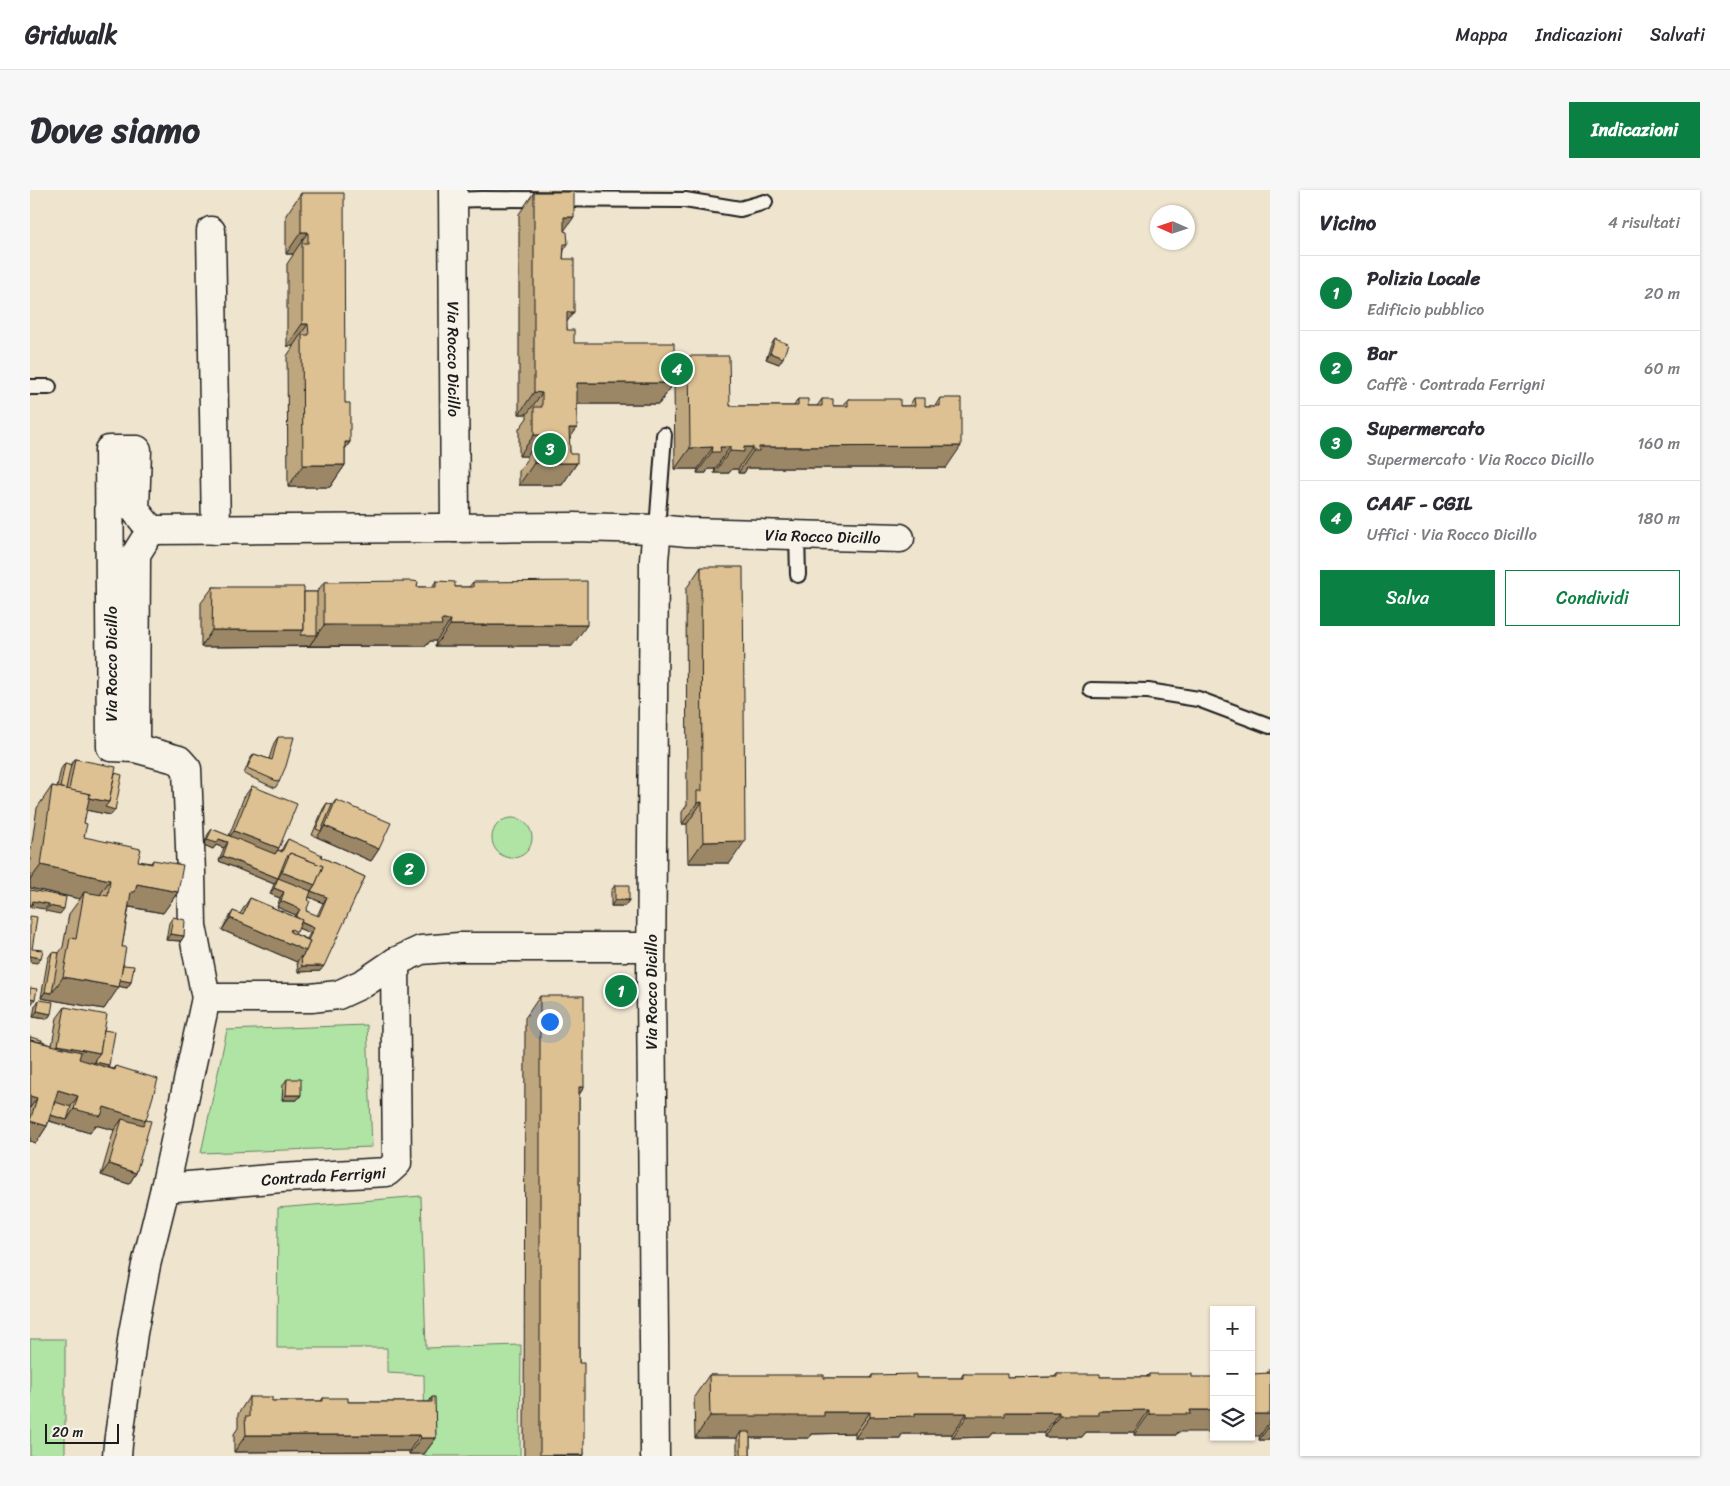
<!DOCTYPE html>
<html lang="it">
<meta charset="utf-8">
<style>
body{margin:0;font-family:Sriracha,sans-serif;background:#f7f7f7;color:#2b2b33}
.controls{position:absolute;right:15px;bottom:15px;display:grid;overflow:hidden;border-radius:0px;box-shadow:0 1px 4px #0004}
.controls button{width:45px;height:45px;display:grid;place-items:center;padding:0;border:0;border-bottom:1px solid #e1e1e2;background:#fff;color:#2b2b33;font:25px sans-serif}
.compass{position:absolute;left:1120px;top:15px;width:45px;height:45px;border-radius:50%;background:#fff;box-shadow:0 1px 4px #0004;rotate:273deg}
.scale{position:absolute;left:15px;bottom:12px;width:74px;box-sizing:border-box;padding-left:5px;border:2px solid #1c1c1c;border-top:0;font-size:14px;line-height:18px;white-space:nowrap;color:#1c1c1c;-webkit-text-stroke:4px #f7f3e8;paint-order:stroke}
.you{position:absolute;left:519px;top:831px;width:18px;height:18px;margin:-12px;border:4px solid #fff;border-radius:50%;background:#1a73e8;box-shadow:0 0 0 8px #1a73e833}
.badge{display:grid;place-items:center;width:32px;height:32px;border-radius:50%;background:#0b8043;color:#fff;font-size:16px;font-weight:700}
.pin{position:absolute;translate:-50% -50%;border:2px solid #fff;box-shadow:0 1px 5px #0006}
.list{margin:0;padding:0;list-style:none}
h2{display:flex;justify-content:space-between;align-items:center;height:65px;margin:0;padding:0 20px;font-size:21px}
h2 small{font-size:16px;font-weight:400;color:#7c7c81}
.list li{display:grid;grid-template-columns:32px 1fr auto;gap:15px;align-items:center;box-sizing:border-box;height:75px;padding:0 20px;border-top:1px solid #e1e1e2}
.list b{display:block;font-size:19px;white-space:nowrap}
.list p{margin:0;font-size:16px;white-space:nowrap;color:#7c7c81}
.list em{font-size:16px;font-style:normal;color:#7c7c81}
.actions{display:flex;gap:10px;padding:15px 20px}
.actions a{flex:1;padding:11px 0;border:1px solid #0b8043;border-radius:0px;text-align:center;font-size:18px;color:#0b8043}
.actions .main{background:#0b8043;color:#fff}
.icon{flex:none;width:28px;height:28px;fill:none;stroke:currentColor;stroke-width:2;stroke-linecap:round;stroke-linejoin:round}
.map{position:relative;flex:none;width:1240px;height:1266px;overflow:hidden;border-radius:0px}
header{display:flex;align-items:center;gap:30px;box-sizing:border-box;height:70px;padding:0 25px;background:#fff;border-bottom:1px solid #e1e1e2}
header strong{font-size:24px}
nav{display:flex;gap:28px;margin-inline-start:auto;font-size:18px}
.intro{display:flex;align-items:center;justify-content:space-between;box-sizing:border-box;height:120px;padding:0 30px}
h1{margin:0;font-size:35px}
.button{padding:12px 22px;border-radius:0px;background:#0b8043;color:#fff;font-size:18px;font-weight:700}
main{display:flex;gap:30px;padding:0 30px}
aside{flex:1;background:#fff;border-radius:0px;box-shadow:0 1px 4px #0004}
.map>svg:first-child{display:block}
</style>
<header>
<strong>Gridwalk</strong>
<nav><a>Mappa</a><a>Indicazioni</a><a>Salvati</a></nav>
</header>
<div class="intro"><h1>Dove siamo</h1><a class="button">Indicazioni</a></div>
<main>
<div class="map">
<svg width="1240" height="1266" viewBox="0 0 1240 1266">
<rect width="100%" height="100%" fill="#efe4ce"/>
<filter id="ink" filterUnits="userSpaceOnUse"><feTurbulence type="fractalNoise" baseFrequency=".02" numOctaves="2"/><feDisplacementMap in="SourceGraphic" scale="10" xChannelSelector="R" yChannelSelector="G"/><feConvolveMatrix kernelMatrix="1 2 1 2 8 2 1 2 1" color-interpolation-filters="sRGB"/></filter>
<g filter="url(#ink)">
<!-- green -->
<g fill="#afe4a5" stroke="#668060">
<circle cx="482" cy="648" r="20"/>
<polygon points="337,835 342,957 171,963 197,840"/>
<polygon points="391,1006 396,1158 491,1155 490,1266 395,1266 394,1185 357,1183 357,1158 247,1158 248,1018"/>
<rect x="0" y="1149" width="35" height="117"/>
</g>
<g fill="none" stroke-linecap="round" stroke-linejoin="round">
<!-- service casing -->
<g stroke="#1c1c1c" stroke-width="18">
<g id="service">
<polyline points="423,10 451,9 655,10 710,19 735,12"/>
<polyline points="0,197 19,197"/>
<polyline points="627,339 634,245"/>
<polyline points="767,345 768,385"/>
<polyline points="1061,500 1118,501 1168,509 1240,536"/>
</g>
</g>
<!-- minor casing -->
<g stroke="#1c1c1c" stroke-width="31">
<g id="minor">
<path id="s1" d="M423 0 425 338"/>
<polyline points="181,41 186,340"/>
<polygon points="79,260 107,260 105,320 121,340 106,364 105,558 81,557"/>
<path id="s2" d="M121 340 543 337 627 339 657 342 870 348"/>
<polyline points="105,558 149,570 157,579 161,683 162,736 176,808"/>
<path id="s3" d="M135 998 251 988 357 982 367 973 365 772"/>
<polyline points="87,1266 88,1254 103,1143 116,1075 135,998 176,808 281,808 308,805 334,793 365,772 391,760 429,757 621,757"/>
<polyline points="625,1266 621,796 624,370 627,339"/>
</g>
</g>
<!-- service -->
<use href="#service" stroke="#f7f3e8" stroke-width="14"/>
<!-- minor -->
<use href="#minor" stroke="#f7f3e8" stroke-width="28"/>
</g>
<!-- wall -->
<g fill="#bea67e" stroke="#1c1c1c" fill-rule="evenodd">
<polygon points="504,2 534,41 538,54 534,60 533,69 537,140 544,153 644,187 659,166 700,216 764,216 768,209 778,216 787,216 792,209 803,216 813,216 818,209 870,216 879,216 884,208 895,216 905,216 910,208 916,278 717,278 714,283 708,283 708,279 702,279 699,283 684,283 685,279 678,279 676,283 667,283 668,279 645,279 644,193 629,214 547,214 547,238 539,248 540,264 547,273 532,295 489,295 489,281 497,270 497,266 489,266 489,239 497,228 497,224 489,224 489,24"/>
<polygon points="271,3 315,213 320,252 315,259 315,275 300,297 258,297 257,166 263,157 263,156 257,156 257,74 263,65 263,64 256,64 256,25"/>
<polygon points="745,149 749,174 736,169 741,155"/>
<polygon points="671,377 700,673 658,673 657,634 652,634 652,622 657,615 656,399"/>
<polygon points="406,391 425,397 439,397 443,392 542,456 405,456 406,451 400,451 396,456 171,457 171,413 183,397 274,402 287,402 294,392 387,397 402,397"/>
<polygon points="248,547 249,592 245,598 214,584 220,569 224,564 239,569 244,553"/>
<polygon points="45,569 85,583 85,620 81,625 56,620 54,633 54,647 108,671 121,673 123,670 148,702 133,723 99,717 92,757 93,775 101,792 97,798 89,796 74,819 11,808 18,768 22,762 29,763 33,757 39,724 50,709 0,698 0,666 7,618 22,596 27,597 31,579 35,573 41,575"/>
<path d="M222 596 248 660 251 661 254 655 258 649 291 667 335 687 290 781 268 782 267 772 192 740 196 732 203 721 210 724 213 719 220 708 265 727 266 725 247 717 250 708 240 704 244 694 189 671 194 658 186 655 183 659 174 655 178 644 182 639 199 646 214 607ZM279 707 293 713 287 726 276 721ZM268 738 280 743 277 749 265 744Z"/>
<polygon points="306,610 349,659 341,671 282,645 293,619 297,613 302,615"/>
<polygon points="585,695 599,710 595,716 581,716 581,701"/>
<polygon points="143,727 154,746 151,751 136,750 139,733"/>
<polygon points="591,791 595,805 586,805 587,797"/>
<polygon points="510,806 554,897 549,905 549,1173 554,1265 553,1266 494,1266 495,828"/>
<polygon points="9,810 21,824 17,829 3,827 5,816"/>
<polygon points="35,817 74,840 77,877 84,879 86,876 116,930 106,983 99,994 71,985 84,940 65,935 60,943 19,931 17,936 6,953 0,951 0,847 12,852 22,855 27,828"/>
<polygon points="257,889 271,905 267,910 252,910 253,895"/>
<polygon points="1240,1178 1240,1250 1229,1250 1237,1183"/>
<polygon points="933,1184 978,1188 1024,1187 1027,1184 1070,1187 1116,1187 1119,1184 1148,1242 1146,1245 1104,1245 1104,1242 1056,1242 1052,1247 1014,1247 1014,1243 963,1243 960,1247 922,1248 922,1244 872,1244 870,1248 825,1248 825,1243 781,1244 779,1248 720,1248 720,1266 707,1266 707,1248 665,1248 664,1207 679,1185 794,1188 840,1188 842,1185 886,1188 931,1188"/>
<polygon points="219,1207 242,1211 291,1211 293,1208 318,1212 399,1212 402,1207 406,1248 394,1264 379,1264 379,1261 204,1262 204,1244 208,1238 208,1224"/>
</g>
<!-- shaded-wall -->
<g fill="#9b8766" stroke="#1c1c1c">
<polygon points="534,27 544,27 529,48"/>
<polygon points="271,42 278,42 263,64 256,64"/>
<polygon points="537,122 544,122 529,143"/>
<polygon points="272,134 278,134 263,156 257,156"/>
<polygon points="740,163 753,168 749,174 736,169"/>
<polygon points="547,193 644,193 629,214 532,214"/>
<polygon points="504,202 512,203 497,224 489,224"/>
<polygon points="539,238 547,238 532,260"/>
<polygon points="504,245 512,245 497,266 489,266"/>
<polygon points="315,252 320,252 304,274"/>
<polygon points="931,256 916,278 717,278 714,283 708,283 723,261 729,257"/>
<polygon points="683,257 668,279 645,279 660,258"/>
<polygon points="690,257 700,257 685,279 678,279 676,283 667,283 682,262"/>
<polygon points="714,257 723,257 708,279 702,279 699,283 684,283 700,261"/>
<polygon points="504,273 547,273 532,295 489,295"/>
<polygon points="273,275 315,275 300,297 258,297"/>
<polygon points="411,430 421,430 406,451 400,451 396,456 279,456 294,435"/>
<polygon points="420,435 557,435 542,456 405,456"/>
<polygon points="182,440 274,440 287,445 279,456 171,457"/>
<polygon points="38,604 79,612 85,620 81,625 30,615"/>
<polygon points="672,612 657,634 652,634 667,613"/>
<polygon points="295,636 349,659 341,671 287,647"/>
<polygon points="204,641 249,658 241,670 198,652 194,658 186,655 183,659 174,655 177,650 189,649 196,652"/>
<polygon points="715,651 700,673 658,673 673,652"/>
<polygon points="193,666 248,688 252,682 285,695 277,706 248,688 244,694 189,671"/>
<polygon points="11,675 80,690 65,712 54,702 50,709 0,698 0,690"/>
<polygon points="107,694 148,702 133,723 95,716 86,723"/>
<polygon points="244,698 254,702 250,708 240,704"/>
<polygon points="281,701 297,707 293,713 277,706"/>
<polygon points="585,710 599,710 595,716 581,716"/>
<polygon points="3,711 19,714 15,719 1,717 0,718 0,714"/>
<polygon points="251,711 270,719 266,725 247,717"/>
<polygon points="19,716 34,719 30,724 15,721"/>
<polygon points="200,728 276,761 271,768 271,766 267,772 192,740"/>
<polygon points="265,730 284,738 280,743 261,735"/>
<polygon points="140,744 154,746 151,751 136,750"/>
<polygon points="0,766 11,768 7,773 0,772"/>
<polygon points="272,776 294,776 290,781 268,782"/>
<polygon points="33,787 89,797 74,819 11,808 15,802 22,803"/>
<polygon points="82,788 101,792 97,798 78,794"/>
<polygon points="590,799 599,800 595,805 586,805"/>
<polygon points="0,808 5,809 1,815 0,815"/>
<polygon points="7,821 21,824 17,829 3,827"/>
<polygon points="28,855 70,863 62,874 20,866"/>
<polygon points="65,872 79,875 75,881 61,878"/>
<polygon points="549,897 554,897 539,919"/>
<polygon points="28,900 48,906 37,922 19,917"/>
<polygon points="256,905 271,905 267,910 252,910"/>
<polygon points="0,906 7,908 0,918"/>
<polygon points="74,917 116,930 105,946 92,929 84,940 65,935 60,943 13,929 17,924 37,930 44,919"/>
<polygon points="0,931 17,936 6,953 0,951"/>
<polygon points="79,974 106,983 99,994 71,985"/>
<polygon points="1119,1220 1104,1242 1056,1242 1052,1247 1014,1247 1029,1225 1068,1221"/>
<polygon points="1160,1220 1184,1220 1184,1242 1148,1242 1146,1245 1104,1245 1119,1224"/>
<polygon points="794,1222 840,1222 825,1243 781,1244 779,1248 711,1248 711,1242 707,1248 665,1248 680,1226"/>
<polygon points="975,1222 1029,1222 1014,1243 963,1243 960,1247 922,1248 937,1226"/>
<polygon points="885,1223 937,1223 922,1244 872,1244 870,1248 825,1248 840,1227"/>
<polygon points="1221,1224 1240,1224 1240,1231 1230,1246 1221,1246"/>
<polygon points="1240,1235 1240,1250 1229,1250"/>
<polygon points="216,1245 390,1245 379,1261 204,1262"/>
<polygon points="391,1248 406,1248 394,1264 379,1264"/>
<polygon points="510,1265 554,1265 553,1266 509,1266"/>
</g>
<!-- building -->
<g fill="#ddc192" stroke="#1c1c1c" fill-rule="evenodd">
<polygon points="504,2 544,2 544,27 534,27 534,41 537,42 538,54 534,54 533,69 544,69 544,122 537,122 537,140 544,140 544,153 644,153 644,193 547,193 547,238 539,238 540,264 547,264 547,273 504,273 504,259 512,259 512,245 504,245 504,217 512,217 512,203 504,202"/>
<polygon points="271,3 314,3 315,213 320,213 320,252 315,252 315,275 273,275 272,145 279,145 278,134 272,134 272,53 278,53 278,42 271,42"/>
<polygon points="745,149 758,154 753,168 740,163"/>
<polygon points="659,166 699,166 700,216 768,216 768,209 778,209 778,216 792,216 792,209 803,209 803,216 818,216 818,209 870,209 870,216 885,216 884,208 895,208 895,216 910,216 910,208 931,208 931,256 732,257 729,257 729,261 723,261 723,257 714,257 714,262 700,261 700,257 690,257 691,262 682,262 683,257 660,258"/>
<polygon points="671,377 713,377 715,651 673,652 672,612 667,613 667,601 672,601"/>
<polygon points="383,391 388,392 387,397 406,397 406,391 425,392 425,397 443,397 443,392 557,391 557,435 420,435 421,430 411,430 412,435 294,435 294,392"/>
<polygon points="183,397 274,397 274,440 182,440"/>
<polygon points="274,402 287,402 287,445 270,445 274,440"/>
<polygon points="248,547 264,547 256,576 249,592 217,578 224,564 242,570"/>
<polygon points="45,569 86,577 79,612 59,608 60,604 39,600"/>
<polygon points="35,573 41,575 36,599 30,598"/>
<polygon points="85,583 92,585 85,620 75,617 79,612"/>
<polygon points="22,596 60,604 54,633 57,634 54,647 111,659 108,671 122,674 123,670 153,675 148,702 107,694 105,702 101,702 92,757 96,757 89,797 33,787 40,748 46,749 54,702 78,706 80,690 11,675"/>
<polygon points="222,596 267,614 249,658 204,641"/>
<polygon points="306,610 361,633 349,659 295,636"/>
<polygon points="297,613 302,615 291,641 286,639"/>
<path d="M182 639 245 664 248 660 252 662 258 649 292 665 291 667 335 687 294 776H272L271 768 276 761 280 751 278 750 284 738 271 732 272 730 266 727 270 719 251 711 254 702 244 698 248 688 281 701 285 695 293 676 260 663 256 668 248 688 193 666 198 652 189 649 187 653 177 650ZM281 701 297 707 289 726 276 721 280 711 278 710Z"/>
<polygon points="260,663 293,676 285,695 252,682"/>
<rect x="585" y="695" width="14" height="15"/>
<polygon points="0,700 36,707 34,719 19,716 19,714 3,711 2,715 0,714"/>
<polygon points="220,708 272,730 267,742 261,739 260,742 280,751 276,761 200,728 203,721 213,725"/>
<polygon points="0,726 7,727 2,759 13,760 11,768 0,766"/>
<polygon points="143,727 155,730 154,746 140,744"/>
<polygon points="22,762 29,763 22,803 15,802"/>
<polygon points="93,775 104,776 101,792 90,790"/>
<polygon points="591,791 599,791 599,800 590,799"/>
<polygon points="0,798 7,799 5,809 0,808"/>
<polygon points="510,806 554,806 554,897 549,897 549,1173 554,1173 554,1265 510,1265"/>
<polygon points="9,810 23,812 21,824 7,821"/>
<polygon points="35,817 77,825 70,863 28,855"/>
<polygon points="74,840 85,842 79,875 65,872 65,869 70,863"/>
<polygon points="0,847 12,850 12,852 0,850"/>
<polygon points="0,850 51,862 49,869 85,880 86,876 128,889 116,930 74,917 71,926 44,919 48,906 28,900 17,936 0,931 7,908 0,906"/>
<polygon points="257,889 271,889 271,905 256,905"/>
<polygon points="25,912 41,917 37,930 21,925"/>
<polygon points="92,929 113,935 116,930 121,931 106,983 79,974"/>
<polygon points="1240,1183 1240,1224 1221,1224 1221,1184"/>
<polygon points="886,1184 886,1188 933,1188 933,1184 978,1184 978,1188 1027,1187 1027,1184 1070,1184 1070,1187 1119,1187 1119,1184 1162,1184 1162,1187 1184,1187 1184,1220 1160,1220 1161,1224 1119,1224 1119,1220 1068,1221 1068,1225 1029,1225 1029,1222 975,1222 975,1226 937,1226 937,1223 885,1223 885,1226 840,1227 840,1222 794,1222 794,1226 680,1226 679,1185 794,1185 794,1188 842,1188 842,1185"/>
<polygon points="219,1207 242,1207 242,1211 293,1211 293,1208 318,1208 318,1212 402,1212 402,1207 405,1207 406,1248 391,1248 390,1245 216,1245 215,1227 219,1227"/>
<rect x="711" y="1242" width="9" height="24"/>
</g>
</g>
<g text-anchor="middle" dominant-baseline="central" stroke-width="5" stroke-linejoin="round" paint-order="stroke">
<!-- street labels -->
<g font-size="16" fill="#1c1c1c" stroke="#f7f3e8">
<text stroke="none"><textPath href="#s1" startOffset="169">Via Rocco Dicillo</textPath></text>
<text stroke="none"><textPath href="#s2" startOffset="672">Via Rocco Dicillo</textPath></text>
<text transform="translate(81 474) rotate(-90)">Via Rocco Dicillo</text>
<text transform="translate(621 802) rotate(-90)">Via Rocco Dicillo</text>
<text stroke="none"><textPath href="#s3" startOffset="159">Contrada Ferrigni</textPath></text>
</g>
</g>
</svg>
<div class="controls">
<button>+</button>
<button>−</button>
<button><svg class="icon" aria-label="layers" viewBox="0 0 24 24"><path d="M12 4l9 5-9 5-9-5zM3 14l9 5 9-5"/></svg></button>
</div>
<svg class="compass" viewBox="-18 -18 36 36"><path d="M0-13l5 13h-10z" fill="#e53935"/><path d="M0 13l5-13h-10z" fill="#7c7c81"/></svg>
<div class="scale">20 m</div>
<div class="you"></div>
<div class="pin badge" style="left:591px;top:801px">1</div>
<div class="pin badge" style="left:379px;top:679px">2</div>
<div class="pin badge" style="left:520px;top:259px">3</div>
<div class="pin badge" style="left:647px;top:179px">4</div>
</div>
<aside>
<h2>Vicino<small>4 risultati</small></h2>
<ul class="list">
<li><span class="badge">1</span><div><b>Polizia Locale</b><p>Edificio pubblico</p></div><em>20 m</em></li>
<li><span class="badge">2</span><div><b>Bar</b><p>Caffè · Contrada Ferrigni</p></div><em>60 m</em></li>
<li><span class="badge">3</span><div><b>Supermercato</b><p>Supermercato · Via Rocco Dicillo</p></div><em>160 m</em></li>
<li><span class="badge">4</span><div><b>CAAF - CGIL</b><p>Uffici · Via Rocco Dicillo</p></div><em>180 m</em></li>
</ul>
<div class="actions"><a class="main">Salva</a><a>Condividi</a></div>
</aside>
</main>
